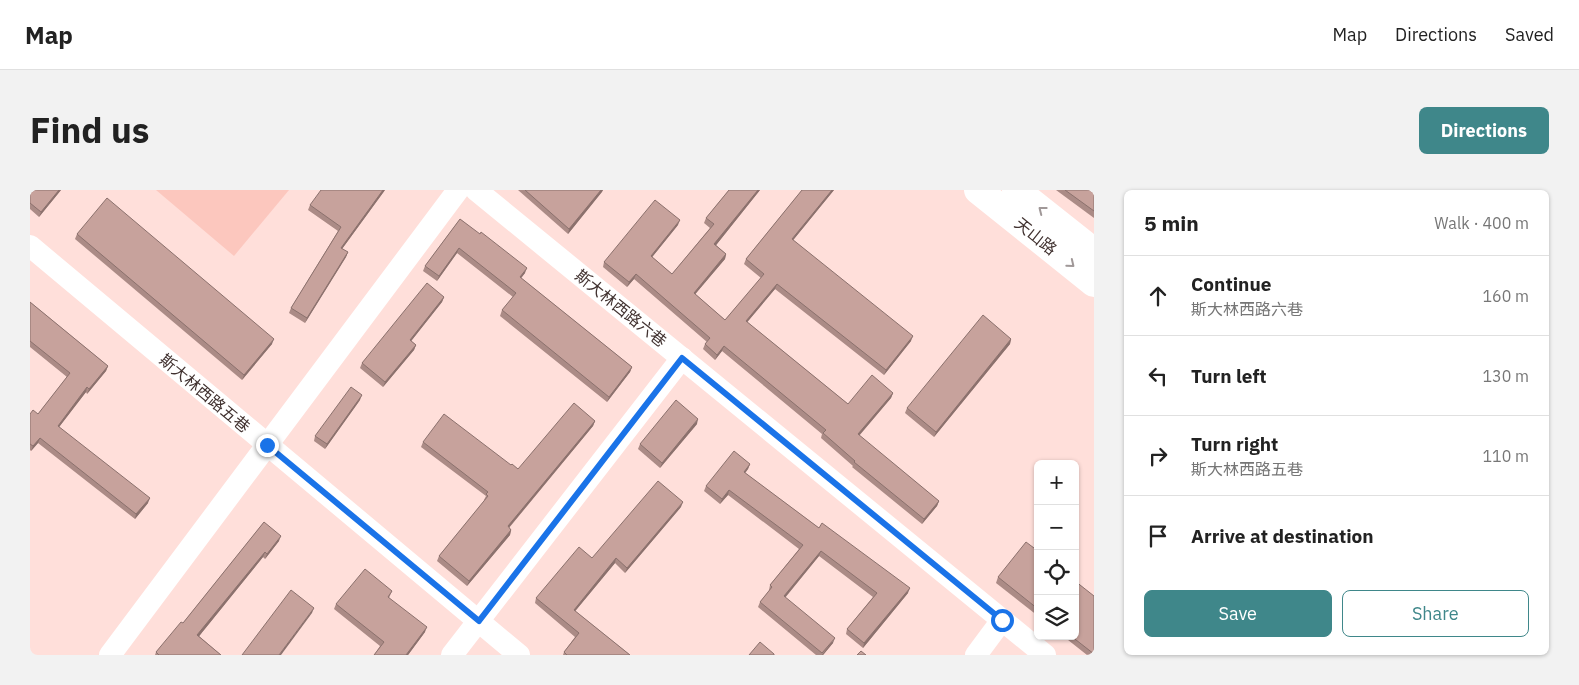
<!DOCTYPE html>
<meta charset="utf-8">
<style>
body{margin:0;font-family:"IBM Plex Sans","Noto Sans SC",sans-serif;background:#f2f2f2;color:#222}
.controls{position:absolute;right:15px;bottom:15px;display:grid;overflow:hidden;border-radius:8px;box-shadow:0 1px 4px #0004}
.controls button{width:45px;height:45px;display:grid;place-items:center;padding:0;border:0;border-bottom:1px solid #e0e0e0;background:#fff;color:#222;font:25px sans-serif}
.stop{position:absolute;width:15px;height:15px;margin:-11px;border:4px solid #1a73e8;border-radius:50%;background:#fff}
.stop.end{background:#1a73e8;border-color:#fff;box-shadow:0 1px 5px #0008}
.list{margin:0;padding:0;list-style:none}
h2{display:flex;justify-content:space-between;align-items:center;height:65px;margin:0;padding:0 20px;font-size:21px}
h2 small{font-size:16px;font-weight:400;color:#767676}
.list li{display:grid;grid-template-columns:32px 1fr auto;gap:15px;align-items:center;box-sizing:border-box;height:80px;padding:0 20px;border-top:1px solid #e0e0e0}
.list b{display:block;font-size:19px;white-space:nowrap}
.list p{margin:0;font-size:16px;white-space:nowrap;color:#767676}
.list em{font-size:16px;font-style:normal;color:#767676}
.actions{display:flex;gap:10px;padding:15px 20px}
.actions a{flex:1;padding:11px 0;border:1px solid #3f878a;border-radius:8px;text-align:center;font-size:18px;color:#3f878a}
.actions .main{background:#3f878a;color:#fff}
.icon{flex:none;width:28px;height:28px;fill:none;stroke:currentColor;stroke-width:2;stroke-linecap:round;stroke-linejoin:round}
.map{position:relative;flex:none;width:1064px;height:465px;overflow:hidden;border-radius:8px}
header{display:flex;align-items:center;gap:30px;box-sizing:border-box;height:70px;padding:0 25px;background:#fff;border-bottom:1px solid #e0e0e0}
header strong{font-size:24px}
nav{display:flex;gap:28px;margin-inline-start:auto;font-size:18px}
.intro{display:flex;align-items:center;justify-content:space-between;box-sizing:border-box;height:120px;padding:0 30px}
h1{margin:0;font-size:35px}
.button{padding:12px 22px;border-radius:8px;background:#3f878a;color:#fff;font-size:18px;font-weight:700}
main{display:flex;gap:30px;padding:0 30px}
aside{flex:1;background:#fff;border-radius:8px;box-shadow:0 1px 4px #0004}
.map>svg:first-child{display:block}
</style>
<header>
<strong>Map</strong>
<nav><a>Map</a><a>Directions</a><a>Saved</a></nav>
</header>
<div class="intro"><h1>Find us</h1><a class="button">Directions</a></div>
<main>
<div class="map">
<svg width="1064" height="465" viewBox="0 0 1064 465">
<rect width="100%" height="100%" fill="#ffdfda"/>
<!-- pitch -->
<polygon fill="#fcc7be" points="126,0 259,0 204,66"/>
<g fill="none" stroke-linecap="round" stroke-linejoin="round">
<!-- minor -->
<g stroke="#fff" stroke-width="22">
<polyline points="446,0 1015,465"/>
<polyline points="0,56 489,465"/>
<polyline points="80,465 428,0"/>
<polyline points="422,465 652,168"/>
<polyline points="946,465 972,430"/>
</g>
<!-- major -->
<g stroke="#fff" stroke-width="28">
<polyline points="948,0 1064,93"/>
<polyline points="986,0 1064,62"/>
</g>
</g>
<!-- wall -->
<g fill="#ab8b86">
<polygon points="0,0 31,0 9,27 0,19"/>
<polygon points="355,0 312,59 318,62 316,67 275,133 259,123 261,118 308,41 278,20 280,15"/>
<polygon points="488,0 573,0 538,44"/>
<polygon points="699,0 730,0 686,55 696,64 695,69 665,104 695,130 731,88 714,74 716,69 772,0 804,0 763,50 881,151 854,185 745,99 717,132 818,214 863,203 861,208 829,246 909,311 907,316 892,334 822,277 823,276 791,248 792,244 692,161 685,170 673,159 675,154 677,152 604,89 597,97 573,77 574,72 648,35 622,67 642,84 680,38 674,33 676,28"/>
<polygon points="1026,0 1064,0 1064,28"/>
<polygon points="430,29 495,83 491,88 602,177 600,182 577,212 470,126 472,120 483,107 427,63 407,91 393,81 395,76"/>
<polygon points="47,44 242,154 212,190 45,49"/>
<polygon points="414,107 412,112 381,151 386,155 384,160 353,197 330,178 332,173"/>
<polygon points="0,112 78,176 76,181 57,204 56,202 29,237 118,313 105,329 8,253 1,261 0,260 0,224 8,224 37,187 0,157"/>
<polygon points="981,149 980,154 904,247 875,223 877,218"/>
<polygon points="330,210 295,259 284,251 285,246"/>
<polygon points="565,231 563,236 479,338 481,340 480,345 437,396 407,371 409,366 455,310 454,310 456,306 391,257 393,252 481,275 488,279"/>
<polygon points="667,234 630,278 608,259 610,254"/>
<polygon points="720,274 718,279 715,283 789,338 878,403 833,458 816,444 817,439 843,407 789,366 755,408 803,453 793,465 786,465 728,417 730,412 739,401 739,400 740,395 769,359 698,305 690,314 674,301 676,296"/>
<polygon points="651,317 595,383 585,373 545,421 600,465 533,465 534,462 545,447 505,413 506,408 562,368"/>
<polygon points="234,332 249,351 235,369 233,367 169,446 191,465 125,465 126,462 153,433"/>
<polygon points="1008,361 1008,426 966,393 968,387"/>
<polygon points="362,401 359,408 395,442 378,465 344,465 350,456 304,419 306,414"/>
<polygon points="1064,406 1064,465 1057,465 1033,446 1045,446"/>
</g>
<!-- shaded-wall -->
<g fill="#8b716d">
<polygon points="29,0 31,0 9,27 11,22"/>
<polygon points="353,0 355,0 309,63 311,58"/>
<polygon points="571,0 573,0 572,2 538,44 539,39"/>
<polygon points="728,0 730,0 683,59 684,54"/>
<polygon points="802,0 804,0 760,54 762,49"/>
<polygon points="650,30 648,35 619,71 621,66"/>
<polygon points="429,58 427,63 407,91 409,86"/>
<polygon points="318,62 316,67 275,133 277,128"/>
<polygon points="696,64 695,69 662,108 664,103"/>
<polygon points="497,78 495,83 488,92 490,87"/>
<polygon points="606,84 604,89 597,97 599,92"/>
<polygon points="747,94 745,99 714,136 716,131"/>
<polygon points="414,107 412,112 378,155 380,150"/>
<polygon points="883,146 881,151 854,185 856,180"/>
<polygon points="244,149 242,154 212,190 214,185"/>
<polygon points="981,149 980,154 904,247 906,242"/>
<polygon points="386,155 384,160 353,197 355,192"/>
<polygon points="694,156 692,161 685,170 687,165"/>
<polygon points="78,176 76,181 57,204 59,199"/>
<polygon points="602,177 600,182 577,212 579,207"/>
<polygon points="57,197 56,202 26,241 28,236"/>
<polygon points="863,203 861,208 826,249 828,244"/>
<polygon points="332,205 330,210 295,259 297,254"/>
<polygon points="668,229 667,234 630,278 632,273"/>
<polygon points="565,231 563,236 476,341 478,336"/>
<polygon points="10,248 8,253 1,261 3,256"/>
<polygon points="720,274 718,279 712,287 714,282"/>
<polygon points="699,300 698,305 690,314 692,309"/>
<polygon points="120,308 118,313 105,329 106,324"/>
<polygon points="909,311 907,316 892,334 894,329"/>
<polygon points="653,312 651,317 595,383 597,378"/>
<polygon points="481,340 480,345 437,396 439,391"/>
<polygon points="251,346 249,351 235,369 237,364"/>
<polygon points="791,361 789,366 752,411 754,406"/>
<polygon points="235,362 233,367 166,450 167,445"/>
<polygon points="586,368 585,373 542,425 544,420"/>
<polygon points="880,398 878,403 833,458 834,453"/>
<polygon points="284,418 282,423 251,465 249,465"/>
<polygon points="397,437 395,442 378,465 376,465"/>
<polygon points="805,448 803,453 793,465 792,465"/>
</g>
<!-- building -->
<g fill="#c7a29c" stroke="#8b716d">
<polygon points="0,0 29,0 11,22 0,13"/>
<polygon points="291,0 353,0 311,58 318,62 277,128 261,118 311,37 280,15"/>
<polygon points="495,0 571,0 539,39"/>
<polygon points="699,0 728,0 684,54 696,64 664,103 695,130 734,84 716,69 772,0 802,0 762,49 883,146 856,180 747,94 716,131 818,214 842,185 863,203 828,244 909,311 894,329 824,272 825,271 793,243 796,240 694,156 687,165 675,154 680,148 606,84 599,92 574,72 625,10 650,30 621,66 642,84 684,34 676,28"/>
<polygon points="1035,0 1064,0 1064,21"/>
<polygon points="77,8 244,149 214,185 47,44"/>
<polygon points="430,29 450,44 451,42 497,78 490,87 602,177 579,207 472,120 486,103 429,58 409,86 395,76"/>
<polygon points="397,93 414,107 380,150 386,155 355,192 332,173"/>
<polygon points="0,112 78,176 59,199 57,197 28,236 120,308 106,324 10,248 3,256 0,254 0,224 3,220 8,224 40,183 0,151"/>
<polygon points="953,125 981,149 906,242 877,218"/>
<polygon points="321,197 332,205 297,254 285,246"/>
<polygon points="646,210 668,229 632,273 610,254"/>
<polygon points="544,213 565,231 478,336 481,340 439,391 409,366 458,306 456,304 458,302 393,252 414,224 481,275 482,274 488,279"/>
<polygon points="704,261 720,274 714,282 789,338 792,333 880,398 834,453 817,439 847,403 791,361 754,406 805,448 792,463 730,412 742,397 740,395 773,355 699,300 692,309 676,296"/>
<polygon points="628,291 653,312 597,378 586,368 544,420 600,465 537,465 534,462 549,443 506,408 549,357 562,368"/>
<polygon points="234,332 251,346 237,364 235,362 167,445 191,465 129,465 126,462 151,432 153,433"/>
<polygon points="996,352 1008,361 1008,419 968,387"/>
<polygon points="335,379 362,401 358,407 397,437 376,465 344,465 354,452 306,414"/>
<polygon points="1045,391 1064,406 1064,464 1041,446 1045,446"/>
<polygon points="261,400 284,418 249,465 212,465"/>
<polygon points="730,452 744,464 744,465 719,465"/>
<polygon points="831,461 836,465 827,465"/>
</g>
<!-- one-way arrows -->
<defs><path id="oneway-chevron" d="M-2-3.5L2.5 0L-2 3.5" fill="none" stroke-width="1.6" stroke-linecap="round" stroke-linejoin="round" transform="scale(1.25)"/></defs>
<g stroke="#a09898">
<use href="#oneway-chevron" transform="translate(1012 20) rotate(-142)"/>
<use href="#oneway-chevron" transform="translate(1041 74) rotate(39)"/>
</g>
<g fill="none" stroke-linecap="round" stroke-linejoin="round">
<!-- route -->
<polyline stroke="#1a73e8" stroke-width="6" points="237,255 449,431 652,168 972,430"/>
</g>
<g text-anchor="middle" dominant-baseline="central" stroke-width="4" stroke-linejoin="round" paint-order="stroke">
<!-- street labels -->
<g font-size="16" fill="#413230" stroke="#fff">
<text transform="translate(1006 46) rotate(39)">天山路</text>
<text transform="translate(591 118) rotate(39)">斯大林西路六巷</text>
<text transform="translate(175 203) rotate(40)">斯大林西路五巷</text>
</g>
</g>
</svg>
<div class="controls">
<button>+</button>
<button>−</button>
<button><svg class="icon" aria-label="locate" viewBox="0 0 24 24"><circle cx="12" cy="12" r="6"/><path d="M12 2v4M12 18v4M2 12h4M18 12h4"/></svg></button>
<button><svg class="icon" aria-label="layers" viewBox="0 0 24 24"><path d="M12 4l9 5-9 5-9-5zM3 14l9 5 9-5"/></svg></button>
</div>
<div class="stop" style="left:972px;top:430px"></div>
<div class="stop end" style="left:237px;top:255px"></div>
</div>
<aside>
<h2>5 min<small>Walk · 400 m</small></h2>
<ul class="list">
<li><svg class="icon" aria-label="ahead" viewBox="0 0 24 24"><path d="M12 20V5M6 11l6-6 6 6"/></svg><div><b>Continue</b><p>斯大林西路六巷</p></div><em>160 m</em></li>
<li><svg class="icon" aria-label="left" viewBox="0 0 24 24"><path d="M17 20v-9H6M10 6l-5 5 5 5"/></svg><div><b>Turn left</b></div><em>130 m</em></li>
<li><svg class="icon" aria-label="right" viewBox="0 0 24 24"><path d="M7 20v-9h11M14 6l5 5-5 5"/></svg><div><b>Turn right</b><p>斯大林西路五巷</p></div><em>110 m</em></li>
<li><svg class="icon" aria-label="arrive" viewBox="0 0 24 24"><path d="M6 21V4h12l-3 4 3 4H6"/></svg><div><b>Arrive at destination</b></div></li>
</ul>
<div class="actions"><a class="main">Save</a><a>Share</a></div>
</aside>
</main>
